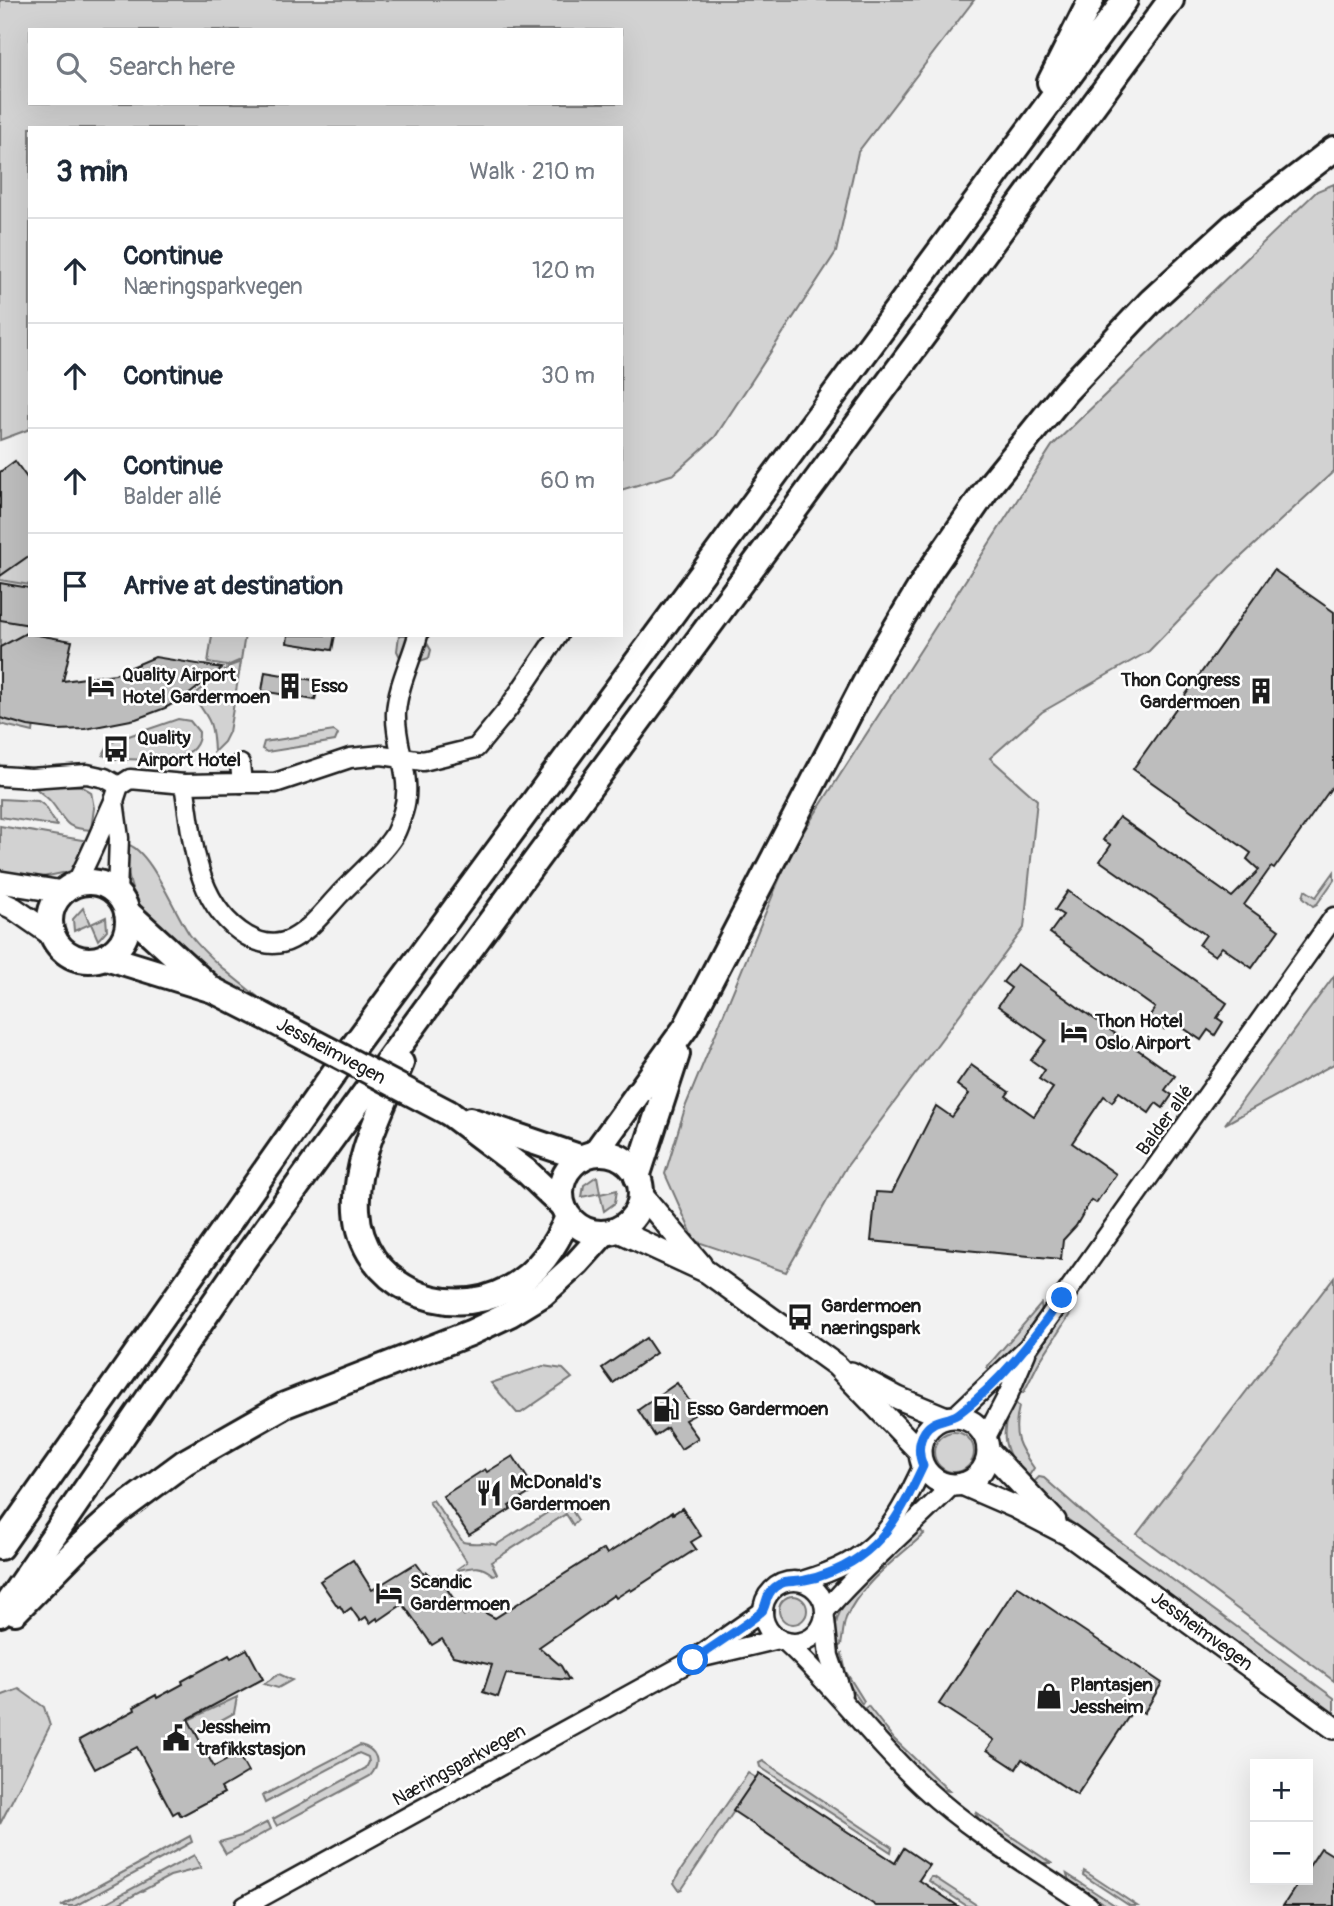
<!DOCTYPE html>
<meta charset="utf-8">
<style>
body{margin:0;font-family:Pangolin,sans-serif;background:#f2f2f3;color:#1f2937}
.controls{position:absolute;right:21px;bottom:21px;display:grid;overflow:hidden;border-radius:0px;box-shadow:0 7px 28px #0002}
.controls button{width:63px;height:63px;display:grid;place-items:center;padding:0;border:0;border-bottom:2px solid #e0e1e3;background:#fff;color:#1f2937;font:35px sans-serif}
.stop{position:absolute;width:21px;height:21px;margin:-16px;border:5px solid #1a73e8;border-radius:50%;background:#fff}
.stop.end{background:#1a73e8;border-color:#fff;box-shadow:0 2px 7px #0008}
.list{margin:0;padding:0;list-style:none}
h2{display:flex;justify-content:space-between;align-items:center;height:91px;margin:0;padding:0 28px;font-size:30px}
h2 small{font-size:23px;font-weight:400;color:#747a83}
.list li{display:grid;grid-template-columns:46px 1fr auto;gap:21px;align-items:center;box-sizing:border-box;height:105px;padding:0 28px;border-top:2px solid #e0e1e3}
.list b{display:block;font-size:26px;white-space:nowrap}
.list p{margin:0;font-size:23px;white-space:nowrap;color:#747a83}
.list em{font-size:23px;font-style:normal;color:#747a83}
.icon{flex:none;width:38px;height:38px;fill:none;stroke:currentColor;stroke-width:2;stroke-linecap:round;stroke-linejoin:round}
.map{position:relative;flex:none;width:1334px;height:1906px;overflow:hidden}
.search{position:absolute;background:#fff;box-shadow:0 7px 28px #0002;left:28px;top:28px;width:595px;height:77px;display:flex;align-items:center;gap:18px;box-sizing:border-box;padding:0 24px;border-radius:0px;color:#747a83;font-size:26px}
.panel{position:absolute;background:#fff;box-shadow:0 7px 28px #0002;left:28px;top:126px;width:595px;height:511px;border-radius:0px}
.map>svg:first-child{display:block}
</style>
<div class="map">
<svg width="1334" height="1906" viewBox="0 0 1334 1906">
<rect width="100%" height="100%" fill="#f2f2f2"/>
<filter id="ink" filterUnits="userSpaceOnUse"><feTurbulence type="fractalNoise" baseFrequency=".0143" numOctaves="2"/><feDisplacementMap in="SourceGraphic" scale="14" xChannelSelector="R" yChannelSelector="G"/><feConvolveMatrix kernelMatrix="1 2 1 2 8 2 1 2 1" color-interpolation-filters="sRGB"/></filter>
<g filter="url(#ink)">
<!-- green -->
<g fill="#d2d2d2" stroke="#777" stroke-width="2" fill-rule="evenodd">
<path d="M0 0H974L858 152 836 252 715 437 674 474 621 490V128H30V429L0 440ZM30 30H621V103H30Z"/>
<polygon points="1334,184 1334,471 1230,567 1149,651 1042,712 990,758 1037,800 1024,928 847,1166 786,1272 695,1241 665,1174 686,1105 791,851 1052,446 1317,191"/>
<polygon points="30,555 30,585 0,580 0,562"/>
<polygon points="0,618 30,623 30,633 0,648"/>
<polygon points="212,635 245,635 241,660 227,666 208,663"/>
<polygon points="399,635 422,635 431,650 429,658 420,661 400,657 397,651"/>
<path d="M241 662 229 732 224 742 214 752C213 722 210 720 193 696L230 666Z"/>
<polygon points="0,715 34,724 33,732 0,724"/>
<path d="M178 719 190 721 199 732C201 769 137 758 112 759L103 755 108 745 117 740Z"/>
<polygon points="334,731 338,734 335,741 267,752 262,749 264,742"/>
<path d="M63 785 81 786 91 792 94 808 91 830C63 828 67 822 52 803 48 797 41 794 36 788Z"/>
<polygon points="0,799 38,801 45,806 57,826 0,817"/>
<polygon points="0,826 88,841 72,871 43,877 0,874"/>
<path d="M126 844C150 848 175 914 190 935 209 959 234 978 258 997 223 985 155 934 137 901 128 884 126 864 126 844Z"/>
<polygon points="1334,872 1334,880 1317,904 1313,906 1303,897 1305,890 1316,897"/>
<polygon points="83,908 90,924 74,931 73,919"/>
<polygon points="106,917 107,930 98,940 91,924"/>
<polygon points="1334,976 1334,1064 1225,1124"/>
<polygon points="597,1176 600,1193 582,1197 584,1185"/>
<polygon points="617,1190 615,1203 604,1211 600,1194"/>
<polygon points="1334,1277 1334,1681 1137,1534"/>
<polygon points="1041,1304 1042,1312 1023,1338 991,1371 987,1367"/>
<polygon points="1074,1308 1038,1364 1024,1392 1022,1393 1019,1391 1035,1357 1067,1309"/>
<polygon points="543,1366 563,1369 572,1378 521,1413 517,1413 491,1383"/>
<path d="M1014 1401 1019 1407C1012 1436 1018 1446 1034 1468L1026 1480C1004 1453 997 1433 1014 1401Z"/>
<circle cx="954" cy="1452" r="20"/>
<path d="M1039 1477 1044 1478 1094 1522 1334 1698V1713C1255 1655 1174 1599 1096 1540 1076 1524 1044 1507 1033 1483Z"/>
<path d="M433 1500 463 1542C474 1545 485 1541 496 1545L566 1501 578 1520 573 1525 566 1514 491 1562 497 1574 493 1575C481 1565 474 1566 459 1570L457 1569 467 1562 429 1502Z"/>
<path d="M919 1529 924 1534C898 1558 860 1584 846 1618 843 1626 843 1636 841 1645L836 1648C835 1638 834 1630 837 1620 846 1588 895 1552 919 1529Z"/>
<circle cx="793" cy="1610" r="14"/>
<polygon points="842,1654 846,1672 864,1701 862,1704 842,1674 837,1658"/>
<polygon points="279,1674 292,1680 278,1688 264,1684"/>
<polygon points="19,1689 44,1707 50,1726 0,1824 0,1696"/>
<polygon points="237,1697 234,1713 194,1735 186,1721"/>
<path d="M868 1706 894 1739 949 1791C927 1790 878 1727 864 1709Z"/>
<path d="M360 1745C377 1749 382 1763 370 1776L277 1826 273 1819 366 1768 369 1762 368 1757 359 1753 265 1803 262 1796Z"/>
<polygon points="763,1761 892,1847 891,1852 760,1767 759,1763"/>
<polygon points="748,1773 756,1778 682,1889 679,1890 674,1883 679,1873"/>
<polygon points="975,1812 1051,1863 1042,1863 980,1821"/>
<polygon points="268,1822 271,1829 226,1854 219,1842 241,1836"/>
<polygon points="190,1836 192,1842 75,1906 61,1906"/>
<polygon points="194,1855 201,1868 170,1876 114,1906 100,1906"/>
<polygon points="1084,1871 1089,1874 1137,1906 1130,1906 1083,1875"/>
<polygon points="1067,1874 1116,1906 1107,1906 1069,1881"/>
<polygon points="931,1877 934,1877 978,1906 967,1906 929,1881"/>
</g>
<!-- building -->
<g fill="#bdbdbd" stroke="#1c1c1c" stroke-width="2">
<polygon points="15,461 30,482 30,555 0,576 0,472"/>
<polygon points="1274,570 1334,612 1334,784 1274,869 1271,867 1244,905 1279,930 1252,968 1222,947 1215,956 1199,945 1206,935 1100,861 1111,845 1103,840 1119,817 1232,897 1259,870 1247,859 1251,853 1133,769"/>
<polygon points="0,583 30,588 30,625 0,620"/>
<polygon points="26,633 72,641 63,681 115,674 155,657 222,668 187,696 165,708 136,719 85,729 58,730 28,726 0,718 0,647"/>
<polygon points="288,635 335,635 332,650 287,643"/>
<polygon points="265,672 319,681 315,700 262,691"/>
<polygon points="1068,891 1227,1003 1217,1018 1223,1022 1215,1035 1208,1030 1201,1040 1170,1019 1164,1029 1148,1018 1155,1008 1050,933 1063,915 1055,910"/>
<polygon points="1017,964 1175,1076 1165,1090 1172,1095 1163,1108 1156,1103 1149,1113 1119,1092 1112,1102 1104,1096 1072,1143 1116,1174 1096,1203 1091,1200 1076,1226 1063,1240 1061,1259 871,1241 876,1192 892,1193 936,1106 952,1117 969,1094 957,1085 971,1065 1009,1092 1006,1096 1034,1116 1053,1088 1039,1079 1045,1070 1031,1060 1046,1040 998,1006 1011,988 1003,982"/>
<polygon points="646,1338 656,1353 613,1383 602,1368"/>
<polygon points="677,1383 695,1409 692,1411 694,1415 685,1420 698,1438 681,1449 667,1428 655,1436 638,1410"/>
<polygon points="513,1456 535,1490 509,1506 511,1509 469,1535 443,1496 485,1469 487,1472"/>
<polygon points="682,1508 701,1536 691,1542 696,1549 631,1591 630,1589 616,1598 614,1595 539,1647 561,1666 569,1680 506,1674 498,1697 483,1692 492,1665 453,1656 442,1639 432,1645 403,1604 378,1621 377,1618 370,1623 366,1617 360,1621 351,1608 344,1613 340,1606 338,1607 320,1581 353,1560 372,1590 416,1563 424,1574 427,1572 432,1579 438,1575 464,1615 470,1611 472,1613 482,1611 495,1618 604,1549 607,1554 672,1512 673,1514"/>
<polygon points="1017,1586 1162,1683 1144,1713 1135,1707 1077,1795 1022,1759 1016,1769 987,1750 994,1740 939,1704"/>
<polygon points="247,1649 263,1679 188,1719 214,1767 238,1754 248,1772 221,1788 224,1793 181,1816 178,1811 173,1814 137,1747 95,1769 79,1740 135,1710 134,1707 156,1695 157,1698 183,1684 182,1681 229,1655 231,1658"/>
<polygon points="759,1773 895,1863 904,1848 929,1865 919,1880 958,1906 876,1906 733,1811"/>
<polygon points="1321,1848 1334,1856 1334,1906 1283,1906 1300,1880 1308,1880 1308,1868"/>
</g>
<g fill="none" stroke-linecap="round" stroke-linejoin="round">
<!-- minor casing -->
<g stroke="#1c1c1c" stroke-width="23">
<g id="minor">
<polyline points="0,776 31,778 87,774 105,778 119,786"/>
<polyline points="242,783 275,783 350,758 382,755 423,761 476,748 508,709 558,635"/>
<path d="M184 784C193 839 194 904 247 936 261 944 277 947 292 939 311 929 325 910 339 895 356 877 380 857 393 837 398 830 400 820 403 812 414 778 394 746 396 712 398 685 411 661 418 635"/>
<polyline points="114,801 119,786 130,779 184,784 242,783 240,764"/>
<path d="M75 885C90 858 101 829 114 801L119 838 117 894"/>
<polyline points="955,1416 1028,1347 1334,917"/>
<polyline points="986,1437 1009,1393 1026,1353"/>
<circle cx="794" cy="1612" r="31"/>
<path d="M802 1581C874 1560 892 1532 923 1466"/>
<path d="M826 1610C864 1565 911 1528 952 1485"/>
<polyline points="825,1620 829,1656 842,1694"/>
<path d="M786 1642C835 1687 874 1742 923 1787 973 1833 1033 1868 1089 1906"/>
<polyline points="703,1657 779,1639"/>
<polyline points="245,1906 693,1660 763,1611"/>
</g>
</g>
<!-- major casing -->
<g stroke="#1c1c1c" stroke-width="26">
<g id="major">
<polyline points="0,882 63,892"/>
<polyline points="0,902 13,908 52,935"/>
<polyline points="641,1194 701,1265"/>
<polyline points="616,1230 707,1272 836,1365 919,1451"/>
<polyline points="851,1373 898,1398 944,1417"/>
<circle cx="954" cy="1451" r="34"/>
<polyline points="988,1450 1055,1521"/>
<polyline points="962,1484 1013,1506 1069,1535 1334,1728"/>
</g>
</g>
<!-- highway casing -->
<g stroke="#1c1c1c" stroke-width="30">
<g id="highway">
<polyline points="1050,82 1091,0"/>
<circle cx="89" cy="921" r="39"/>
<polyline points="127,912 207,985"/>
<polyline points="106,957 213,990 262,1015"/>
<path d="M401 1063C382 1109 354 1160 357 1210 361 1285 445 1323 508 1289 538 1273 555 1247 568 1217"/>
<polyline points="449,1113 526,1171 562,1205"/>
<polyline points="470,1120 582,1158"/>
<polyline points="595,1153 686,1027 878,658 930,571 989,486 1065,392 1151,301 1232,227 1334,149"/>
<circle cx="601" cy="1193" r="40"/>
<polyline points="637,1177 677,1054"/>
<polyline points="0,1547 339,1066 1125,0"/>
<polyline points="15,1612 80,1546 120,1510 185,1462 285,1405 470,1333 510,1314 543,1294 577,1263 604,1233"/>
<polyline points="0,1614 245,1258 423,1013 1171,0"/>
</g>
</g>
<!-- minor -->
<use href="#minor" stroke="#fff" stroke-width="18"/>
<!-- major -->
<use href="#major" stroke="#fff" stroke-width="21"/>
<!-- highway -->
<use href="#highway" stroke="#fff" stroke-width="24"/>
<!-- highway-bridge casing -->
<g stroke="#1c1c1c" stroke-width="30" stroke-linecap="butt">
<polyline id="highway-bridge" points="262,1015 449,1113"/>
</g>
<!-- highway-bridge -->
<use href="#highway-bridge" stroke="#fff" stroke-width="24"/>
</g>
</g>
<g fill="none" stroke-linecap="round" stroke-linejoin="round" filter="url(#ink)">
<!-- route -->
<path stroke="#1a73e8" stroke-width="9" d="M693 1660C703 1653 760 1616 763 1610 767 1602 766 1594 775 1587 785 1579 794 1583 805 1580 812 1579 819 1577 826 1574 880 1555 900 1515 923 1466 918 1454 918 1442 925 1431 934 1418 947 1421 958 1414 1000 1383 1033 1340 1062 1298"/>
</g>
<!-- icons -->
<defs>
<g id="hotel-bare" transform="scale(2.1)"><path d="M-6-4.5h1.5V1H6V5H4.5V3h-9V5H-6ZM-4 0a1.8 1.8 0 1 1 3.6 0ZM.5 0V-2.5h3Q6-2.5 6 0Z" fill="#1c1c1c" stroke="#fff" stroke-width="2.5" paint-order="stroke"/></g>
<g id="building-bare" transform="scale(2.1)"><path d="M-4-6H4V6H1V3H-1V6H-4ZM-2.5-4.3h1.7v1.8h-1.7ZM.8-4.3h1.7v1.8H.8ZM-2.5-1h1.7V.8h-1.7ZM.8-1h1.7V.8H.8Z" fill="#1c1c1c" stroke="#fff" stroke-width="2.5" paint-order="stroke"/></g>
<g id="bus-bare" transform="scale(2.1)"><path d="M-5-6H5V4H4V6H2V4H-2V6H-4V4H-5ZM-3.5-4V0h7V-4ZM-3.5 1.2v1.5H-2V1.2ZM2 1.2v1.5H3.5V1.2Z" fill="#1c1c1c" stroke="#fff" stroke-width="2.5" paint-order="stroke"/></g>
<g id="fuel-bare" transform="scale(2.1)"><path d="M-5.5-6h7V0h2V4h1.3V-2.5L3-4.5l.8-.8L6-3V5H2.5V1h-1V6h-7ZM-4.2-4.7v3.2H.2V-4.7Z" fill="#1c1c1c" stroke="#fff" stroke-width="2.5" paint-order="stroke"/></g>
<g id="restaurant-bare" transform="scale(2.1)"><path d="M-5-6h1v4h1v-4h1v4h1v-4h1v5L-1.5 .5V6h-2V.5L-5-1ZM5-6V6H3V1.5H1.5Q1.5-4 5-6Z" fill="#1c1c1c" stroke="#fff" stroke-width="2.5" paint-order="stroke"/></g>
<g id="shop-bare" transform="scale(2.1)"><path d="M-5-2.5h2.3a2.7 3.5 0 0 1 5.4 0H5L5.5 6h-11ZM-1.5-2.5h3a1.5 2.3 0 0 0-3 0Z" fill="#1c1c1c" stroke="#fff" stroke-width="2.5" paint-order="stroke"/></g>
<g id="civic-bare" transform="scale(2.1)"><path d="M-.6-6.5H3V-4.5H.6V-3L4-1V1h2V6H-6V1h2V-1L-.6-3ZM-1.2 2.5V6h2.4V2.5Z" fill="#1c1c1c" stroke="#fff" stroke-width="2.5" paint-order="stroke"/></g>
</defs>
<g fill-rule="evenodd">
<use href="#hotel-bare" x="101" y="686"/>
<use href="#building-bare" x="290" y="686"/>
<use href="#building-bare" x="1261" y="691"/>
<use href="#bus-bare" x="116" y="749"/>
<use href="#hotel-bare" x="1074" y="1032"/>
<use href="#bus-bare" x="800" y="1317"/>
<use href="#fuel-bare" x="666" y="1409"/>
<use href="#restaurant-bare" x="489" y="1493"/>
<use href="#hotel-bare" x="389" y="1593"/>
<use href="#shop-bare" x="1049" y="1696"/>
<use href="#civic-bare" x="176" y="1738"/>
</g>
<g text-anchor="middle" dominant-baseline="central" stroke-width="5" stroke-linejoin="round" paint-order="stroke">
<!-- poi labels -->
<g font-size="19" font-weight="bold" fill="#1c1c1c" stroke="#fff" text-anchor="start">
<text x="122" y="675">Quality Airport<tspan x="122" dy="22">Hotel Gardermoen</tspan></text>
<text x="1240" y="680" text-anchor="end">Thon Congress<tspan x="1240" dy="22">Gardermoen</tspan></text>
<text x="311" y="686">Esso</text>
<text x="137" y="738">Quality<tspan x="137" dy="22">Airport Hotel</tspan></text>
<text x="1095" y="1021">Thon Hotel<tspan x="1095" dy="22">Oslo Airport</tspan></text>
<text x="821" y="1306">Gardermoen<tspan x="821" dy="22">næringspark</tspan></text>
<text x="687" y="1409">Esso Gardermoen</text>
<text x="510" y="1482">McDonald's<tspan x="510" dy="22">Gardermoen</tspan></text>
<text x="410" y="1582">Scandic<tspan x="410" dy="22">Gardermoen</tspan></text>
<text x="1070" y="1685">Plantasjen<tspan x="1070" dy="22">Jessheim</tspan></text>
<text x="197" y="1727">Jessheim<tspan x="197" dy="22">trafikkstasjon</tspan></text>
</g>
<!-- street labels -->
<g font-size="19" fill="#1c1c1c" stroke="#fff">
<text transform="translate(331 1051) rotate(28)">Jessheimvegen</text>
<text transform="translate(1165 1120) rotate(-54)">Balder allé</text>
<text transform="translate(1202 1631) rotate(36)">Jessheimvegen</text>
<text transform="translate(459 1765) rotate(-29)">Næringsparkvegen</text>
</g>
</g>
</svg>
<div class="controls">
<button>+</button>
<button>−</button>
</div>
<div class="stop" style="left:693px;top:1660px"></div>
<div class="stop end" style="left:1062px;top:1298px"></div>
<div class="search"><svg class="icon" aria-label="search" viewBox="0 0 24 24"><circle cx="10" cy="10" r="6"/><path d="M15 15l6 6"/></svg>Search here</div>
<section class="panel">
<h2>3 min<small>Walk · 210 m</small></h2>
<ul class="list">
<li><svg class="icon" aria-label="ahead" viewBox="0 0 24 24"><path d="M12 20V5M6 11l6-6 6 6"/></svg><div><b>Continue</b><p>Næringsparkvegen</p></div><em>120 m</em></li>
<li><svg class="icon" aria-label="ahead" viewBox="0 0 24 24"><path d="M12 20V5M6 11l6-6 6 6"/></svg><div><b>Continue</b></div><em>30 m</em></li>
<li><svg class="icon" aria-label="ahead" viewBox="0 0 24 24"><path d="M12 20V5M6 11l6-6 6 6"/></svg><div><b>Continue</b><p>Balder allé</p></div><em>60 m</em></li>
<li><svg class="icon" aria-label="arrive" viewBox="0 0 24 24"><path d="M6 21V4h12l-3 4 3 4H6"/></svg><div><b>Arrive at destination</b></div></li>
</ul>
</section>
</div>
